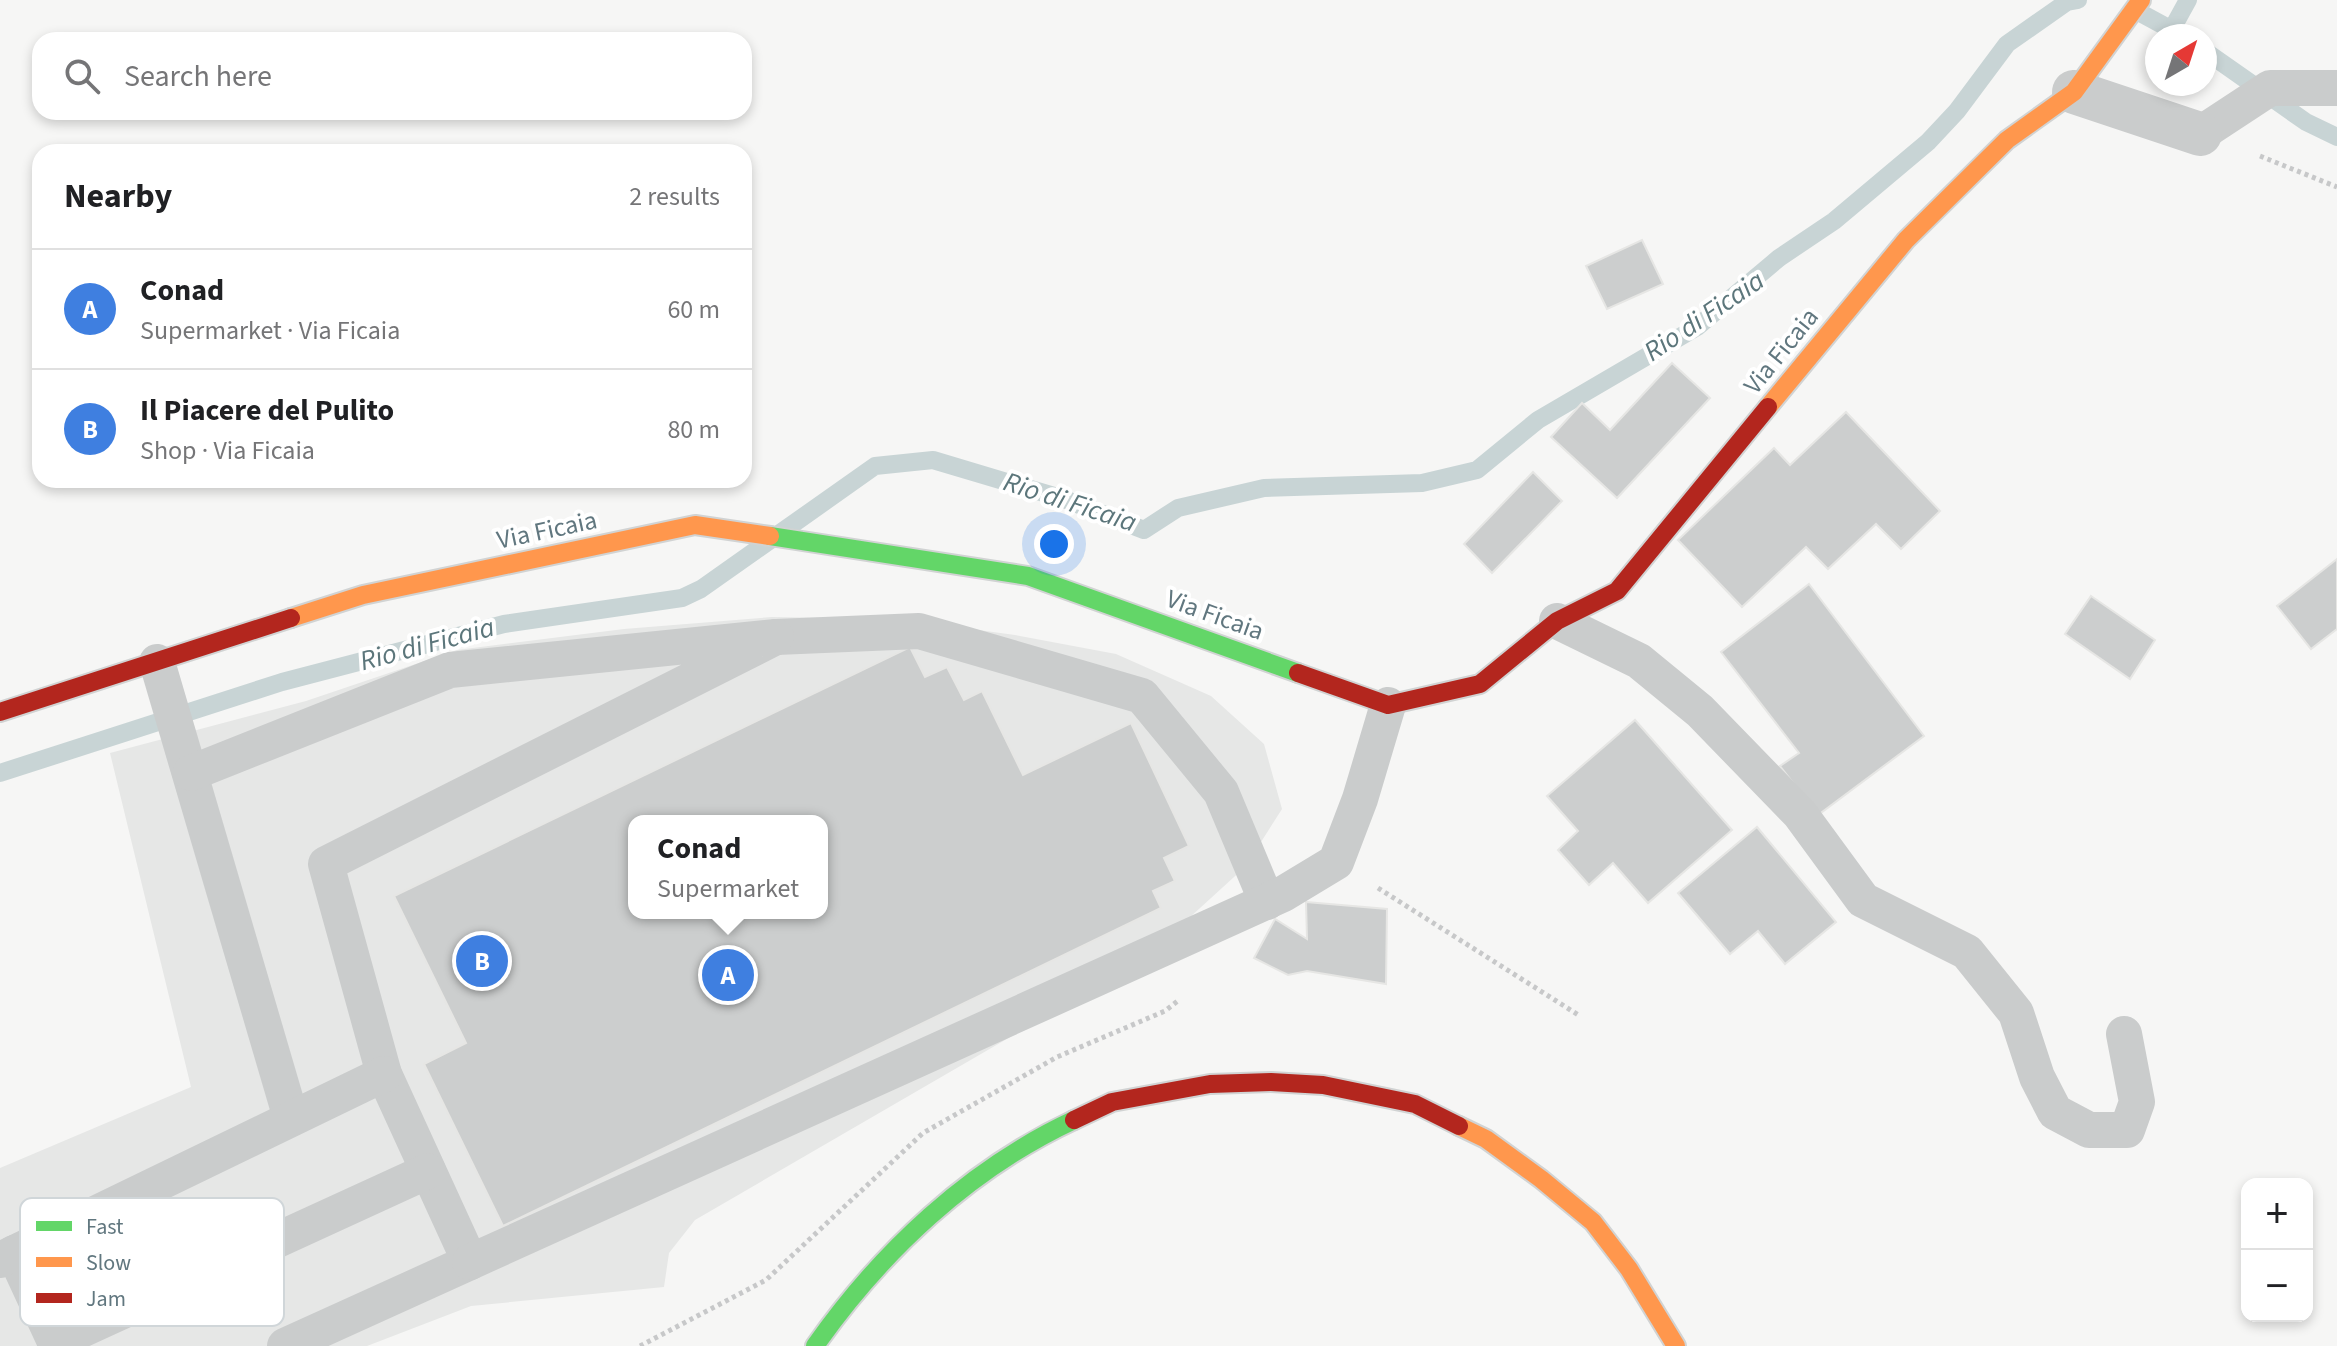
<!DOCTYPE html>
<meta charset="utf-8">
<style>
body{margin:0;font-family:"Source Sans 3",sans-serif;background:#f6f6f6;color:#202124}
.controls{position:absolute;right:24px;bottom:24px;display:grid;overflow:hidden;border-radius:16px;box-shadow:0 4px 12px #0003}
.controls button{width:72px;height:72px;display:grid;place-items:center;padding:0;border:0;border-bottom:2px solid #e0e0e0;background:#fff;color:#202124;font:40px sans-serif}
.compass{position:absolute;left:2145px;top:24px;width:72px;height:72px;border-radius:50%;background:#fff;box-shadow:0 4px 12px #0003;rotate:39deg}
.you{position:absolute;left:1054px;top:544px;width:28px;height:28px;margin:-20px;border:6px solid #fff;border-radius:50%;background:#1a73e8;box-shadow:0 0 0 12px #1a73e833}
.badge{display:grid;place-items:center;width:52px;height:52px;border-radius:50%;background:#ea580c;color:#fff;font-size:26px;font-weight:700}
.pin{position:absolute;translate:-50% -50%;border:4px solid #fff;box-shadow:0 2px 8px #0006}
.popup{position:absolute;left:628px;top:815px;width:200px;height:104px;box-sizing:border-box;display:grid;place-content:center;border-radius:16px;background:#fff;filter:drop-shadow(0 2px 6px #0005);font-size:26px;white-space:nowrap;color:#757577}
.popup b{font-size:30px;color:#202124}
.popup::after{content:'';position:absolute;left:50%;top:100%;margin-left:-16px;border:16px solid transparent;border-top-color:#fff}
.list{margin:0;padding:0;list-style:none}
h2{display:flex;justify-content:space-between;align-items:center;height:104px;margin:0;padding:0 32px;font-size:34px}
h2 small{font-size:26px;font-weight:400;color:#757577}
.list li{display:grid;grid-template-columns:52px 1fr auto;gap:24px;align-items:center;box-sizing:border-box;height:120px;padding:0 32px;border-top:2px solid #e0e0e0}
.list b{display:block;font-size:30px;white-space:nowrap}
.list p{margin:0;font-size:26px;white-space:nowrap;color:#757577}
.list em{font-size:26px;font-style:normal;color:#757577}
.icon{flex:none;width:44px;height:44px;fill:none;stroke:currentColor;stroke-width:2;stroke-linecap:round;stroke-linejoin:round}
.map{position:relative;flex:none;width:2337px;height:1346px;overflow:hidden}
.search{position:absolute;background:#fff;box-shadow:0 4px 12px #0003;left:32px;top:32px;width:720px;height:88px;display:flex;align-items:center;gap:20px;box-sizing:border-box;padding:0 28px;border-radius:24px;color:#757577;font-size:30px}
.panel{position:absolute;background:#fff;box-shadow:0 4px 12px #0003;left:32px;top:144px;width:720px;height:344px;border-radius:24px}
.map>svg:first-child{display:block}
</style>
<div class="map">
<svg width="2337" height="1346" viewBox="0 0 2337 1346">
<rect width="100%" height="100%" fill="#f6f6f5"/>
<!-- built -->
<path fill="#e6e7e6" fill-rule="evenodd" d="M772 617 898 619 1015 635 1116 654 1211 696 1264 744 1282 809 1245 867 1143 960 695 1220 669 1253 664 1287 471 1306 367 1346H0V1168L191 1087 110 753 306 701 457 650 624 629ZM634 821H822V913H634Z"/>
<g fill="none" stroke-linecap="round" stroke-linejoin="round">
<!-- stream -->
<g stroke="#c8d4d5" stroke-width="18">
<polyline points="2135,10 2183,36"/>
<polyline points="2172,29 2188,0"/>
<polyline points="2205,51 2306,122 2337,137"/>
<polyline points="0,773 282,682 504,624 682,598 701,589 875,466 933,460 1064,499 1144,530 1178,508 1264,488 1422,483 1477,470 1538,420 1697,327 1779,258 1834,221 1928,142 1957,111 2007,44 2067,2 2078,0"/>
</g>
</g>
<!-- building -->
<g fill="#cccece" stroke="#e6e6e4" stroke-width="2" fill-rule="evenodd">
<polygon points="1642,240 1663,284 1607,309 1586,266"/>
<polygon points="1672,363 1710,398 1617,498 1551,437 1582,403 1610,430"/>
<polygon points="1846,412 1940,511 1901,549 1876,524 1828,569 1806,547 1742,607 1678,540 1774,448 1790,465"/>
<polygon points="1533,472 1562,501 1492,573 1464,544"/>
<polygon points="2337,559 2337,629 2311,649 2277,606"/>
<polygon points="1809,584 1924,736 1818,815 1780,766 1799,753 1721,652"/>
<polygon points="2091,596 2155,640 2130,679 2065,634"/>
<path d="M910 647 925 677 947 667 964 700 982 691 1023 775 1131 723 1189 846 1164 858 1175 881 1153 891 1161 908 503 1226 424 1064 466 1043 394 896ZM634 821H822V913H634Z"/>
<polygon points="1635,720 1732,830 1648,903 1613,863 1589,885 1558,850 1578,831 1547,796"/>
<polygon points="1757,827 1836,922 1785,964 1758,931 1730,954 1678,893"/>
<polygon points="1306,902 1387,909 1386,984 1307,971 1288,975 1254,958 1275,919 1307,939"/>
</g>
<g fill="none" stroke-linecap="round" stroke-linejoin="round">
<!-- fast casing -->
<g stroke="#d1d3d3" stroke-width="22">
<g id="fast">
<polyline points="770,536 1028,576 1298,673"/>
<path d="M815 1346C881 1252 969 1169 1074 1120"/>
</g>
</g>
<!-- slow casing -->
<g stroke="#d1d3d3" stroke-width="22">
<g id="slow">
<polyline points="1768,407 1906,240 2007,140 2074,92 2141,0"/>
<polyline points="291,618 363,595 695,525 770,536"/>
<polyline points="1459,1126 1486,1139 1541,1179 1593,1222 1629,1269 1676,1346"/>
</g>
</g>
<!-- jam casing -->
<g stroke="#d1d3d3" stroke-width="22">
<g id="jam">
<polyline points="1298,673 1388,705 1480,684 1557,621 1617,591 1768,407"/>
<polyline points="0,712 291,618"/>
<polyline points="1074,1120 1112,1102 1210,1084 1271,1082 1323,1085 1415,1104 1459,1126"/>
</g>
</g>
<!-- path -->
<g stroke="#c7c8c9" stroke-width="5" stroke-dasharray="4 4" stroke-linecap="butt">
<polyline points="2260,156 2337,187"/>
<polyline points="1378,888 1580,1016"/>
<polyline points="640,1346 766,1280 923,1133 1057,1057 1165,1011 1179,1000"/>
</g>
<!-- lane -->
<g stroke="#cacccc" stroke-width="36">
<polyline points="2200,134 2270,88 2337,88"/>
<polyline points="1557,621 1639,661 1700,711 1800,814 1863,900 1967,952 2016,1013 2037,1077 2055,1112 2089,1130 2127,1130 2137,1102 2124,1034"/>
<polyline points="776,637 919,631 1142,696 1221,792 1267,902"/>
<polyline points="157,662 291,1118"/>
<polyline points="191,773 450,670 776,637 326,864 384,1074 470,1262 285,1346"/>
<polyline points="14,1253 57,1346"/>
<polyline points="0,1260 384,1074"/>
<polyline points="470,1262 1283,894 1336,862 1360,799 1388,705"/>
<polyline points="55,1342 428,1171"/>
</g>
<!-- street -->
<polyline stroke="#cacccc" stroke-width="44" points="2074,92 2200,134"/>
<!-- fast -->
<use href="#fast" stroke="#63d668" stroke-width="18"/>
<!-- slow -->
<use href="#slow" stroke="#ff974d" stroke-width="18"/>
<!-- jam -->
<use href="#jam" stroke="#b3261e" stroke-width="18"/>
</g>
<g text-anchor="middle" dominant-baseline="central" stroke-width="8" stroke-linejoin="round" paint-order="stroke">
<!-- street labels -->
<g font-size="26" fill="#61777f" stroke="#fff">
<text transform="translate(1781 351) rotate(-51)">Via Ficaia</text>
<text transform="translate(547 530) rotate(-12)">Via Ficaia</text>
<text transform="translate(1215 615) rotate(20)">Via Ficaia</text>
</g>
<!-- water labels -->
<g font-size="28" font-style="italic" fill="#5c767b" stroke="#fff">
<text transform="translate(1704 316) rotate(-34)">Rio di Ficaia</text>
<text transform="translate(1070 502) rotate(18)">Rio di Ficaia</text>
<text transform="translate(427 644) rotate(-15)">Rio di Ficaia</text>
</g>
</g>
<!-- legend -->
<rect x="20" y="1198" width="264" height="128" rx="12" fill="#fff" stroke="#d0d6d9" stroke-width="2"/>
<rect x="36" y="1221" width="36" height="10" fill="#63d668"/>
<rect x="36" y="1257" width="36" height="10" fill="#ff974d"/>
<rect x="36" y="1293" width="36" height="10" fill="#b3261e"/>
<g font-size="22" fill="#61777f">
<text x="86" y="1234">Fast</text>
<text x="86" y="1270">Slow</text>
<text x="86" y="1306">Jam</text>
</g>
</svg>
<div class="controls">
<button>+</button>
<button>−</button>
</div>
<svg class="compass" viewBox="-18 -18 36 36"><path d="M0-13l5 13h-10z" fill="#e53935"/><path d="M0 13l5-13h-10z" fill="#757577"/></svg>
<div class="you"></div>
<div class="pin badge" style="left:728px;top:975px;background:#3f7fe0">A</div>
<div class="popup"><b>Conad</b>Supermarket</div>
<div class="pin badge" style="left:482px;top:961px;background:#3f7fe0">B</div>
<div class="search"><svg class="icon" aria-label="search" viewBox="0 0 24 24"><circle cx="10" cy="10" r="6"/><path d="M15 15l6 6"/></svg>Search here</div>
<section class="panel">
<h2>Nearby<small>2 results</small></h2>
<ul class="list">
<li><span class="badge" style="background:#3f7fe0">A</span><div><b>Conad</b><p>Supermarket · Via Ficaia</p></div><em>60 m</em></li>
<li><span class="badge" style="background:#3f7fe0">B</span><div><b>Il Piacere del Pulito</b><p>Shop · Via Ficaia</p></div><em>80 m</em></li>
</ul>
</section>
</div>
